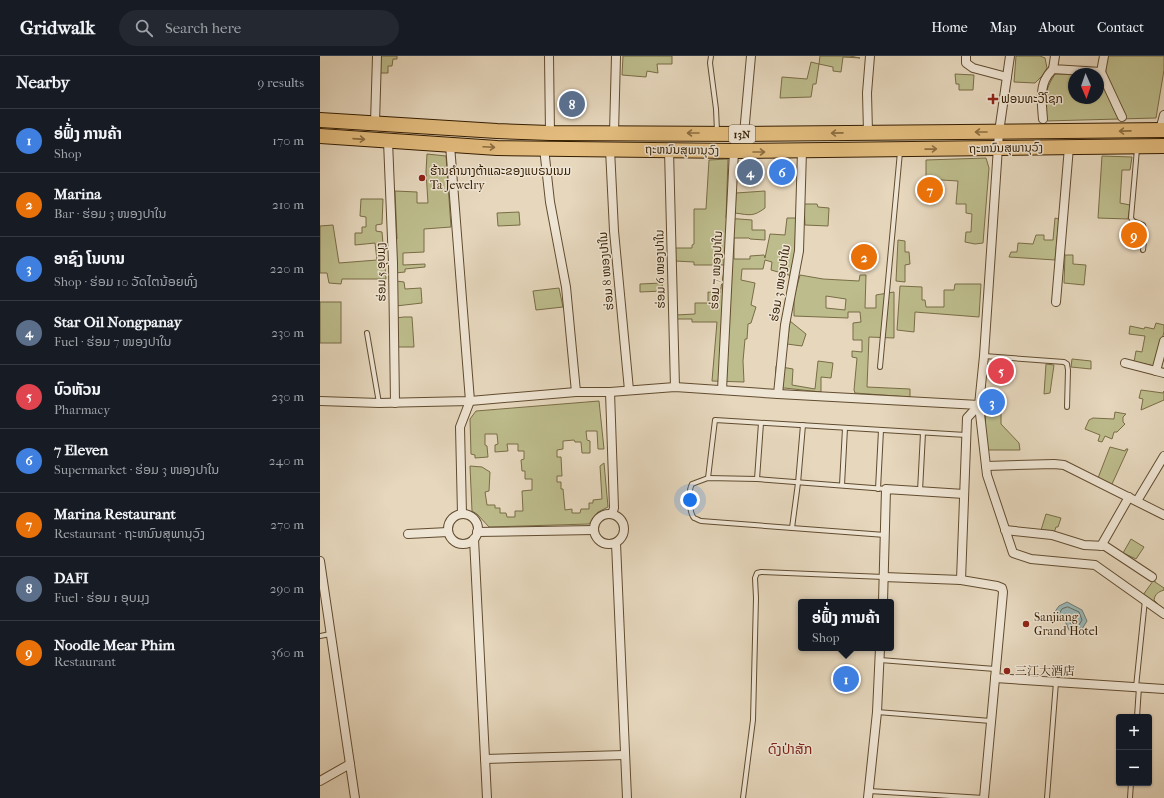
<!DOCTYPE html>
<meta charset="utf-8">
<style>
body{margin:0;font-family:"IM FELL French Canon","Noto Serif SC","Noto Sans Lao",serif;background:#242831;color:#f1f3f6}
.controls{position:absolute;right:12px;bottom:12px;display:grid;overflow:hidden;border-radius:4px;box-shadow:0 1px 3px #0004}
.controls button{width:36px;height:36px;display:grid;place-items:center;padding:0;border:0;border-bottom:1px solid #363941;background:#171b24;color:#f1f3f6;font:20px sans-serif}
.compass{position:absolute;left:748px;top:12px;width:36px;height:36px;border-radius:50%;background:#171b24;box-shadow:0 1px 3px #0004;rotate:178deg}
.you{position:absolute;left:370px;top:444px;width:14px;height:14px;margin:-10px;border:3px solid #fff;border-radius:50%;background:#1a73e8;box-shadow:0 0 0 6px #1a73e833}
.badge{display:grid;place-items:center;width:26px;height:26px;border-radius:50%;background:#d93025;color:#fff;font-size:13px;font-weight:700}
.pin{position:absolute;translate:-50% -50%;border:2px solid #fff;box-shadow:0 1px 4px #0006}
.popup{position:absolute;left:478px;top:543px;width:96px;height:52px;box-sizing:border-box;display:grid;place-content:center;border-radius:4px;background:#171b24;filter:drop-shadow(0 1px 3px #0005);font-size:13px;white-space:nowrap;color:#9ea1a6}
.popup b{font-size:15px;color:#f1f3f6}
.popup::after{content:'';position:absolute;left:50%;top:100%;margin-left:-8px;border:8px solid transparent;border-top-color:#171b24}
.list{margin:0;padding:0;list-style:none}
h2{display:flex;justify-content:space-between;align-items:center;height:52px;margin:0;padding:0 16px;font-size:17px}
h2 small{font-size:13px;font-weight:400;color:#9ea1a6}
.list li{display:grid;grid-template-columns:26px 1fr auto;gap:12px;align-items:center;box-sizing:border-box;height:64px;padding:0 16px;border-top:1px solid #363941}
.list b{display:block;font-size:15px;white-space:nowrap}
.list p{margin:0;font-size:13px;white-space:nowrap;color:#9ea1a6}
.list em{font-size:13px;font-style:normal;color:#9ea1a6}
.icon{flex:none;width:22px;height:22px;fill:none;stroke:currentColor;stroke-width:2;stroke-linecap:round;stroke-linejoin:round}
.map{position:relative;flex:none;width:844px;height:742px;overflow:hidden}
header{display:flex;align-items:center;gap:24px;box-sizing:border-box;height:56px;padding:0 20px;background:#171b24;border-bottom:1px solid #363941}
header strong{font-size:19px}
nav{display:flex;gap:22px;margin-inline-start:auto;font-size:14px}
.search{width:280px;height:36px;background:#242831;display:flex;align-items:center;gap:10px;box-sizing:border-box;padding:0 14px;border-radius:22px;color:#9ea1a6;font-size:15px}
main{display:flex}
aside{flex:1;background:#171b24}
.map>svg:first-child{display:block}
</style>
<header>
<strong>Gridwalk</strong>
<div class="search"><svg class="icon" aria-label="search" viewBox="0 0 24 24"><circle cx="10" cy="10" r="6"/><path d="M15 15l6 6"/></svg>Search here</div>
<nav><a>Home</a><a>Map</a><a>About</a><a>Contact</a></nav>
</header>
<main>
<aside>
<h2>Nearby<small>9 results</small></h2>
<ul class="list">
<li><span class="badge" style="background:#3f7fe0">1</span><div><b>ອ່ຟົ້່ງ ການຄ້າ</b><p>Shop</p></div><em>170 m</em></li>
<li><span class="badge" style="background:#e8710a">2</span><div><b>Marina</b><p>Bar · ຮ່ອມ 3 ໜອງປາໃນ</p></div><em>210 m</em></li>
<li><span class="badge" style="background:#3f7fe0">3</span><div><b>ອາຊົງ ໂນບານ</b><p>Shop · ຮ່ອມ 10 ວັດໄຕນ້ອຍທົ່ງ</p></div><em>220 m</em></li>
<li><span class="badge" style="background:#5c6f8a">4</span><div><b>Star Oil Nongpanay</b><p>Fuel · ຮ່ອມ 7 ໜອງປາໃນ</p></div><em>230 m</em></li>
<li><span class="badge" style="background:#e0444e">5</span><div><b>ບົວຫັວນ</b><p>Pharmacy</p></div><em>230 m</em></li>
<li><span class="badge" style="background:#3f7fe0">6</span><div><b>7 Eleven</b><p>Supermarket · ຮ່ອມ 3 ໜອງປາໃນ</p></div><em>240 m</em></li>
<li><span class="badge" style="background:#e8710a">7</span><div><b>Marina Restaurant</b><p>Restaurant · ຖະຫນົນສຸພານຸວົງ</p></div><em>270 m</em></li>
<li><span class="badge" style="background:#5c6f8a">8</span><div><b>DAFI</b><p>Fuel · ຮ່ອມ 1 ອຸບມຸງ</p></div><em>290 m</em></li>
<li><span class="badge" style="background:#e8710a">9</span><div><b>Noodle Mear Phim</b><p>Restaurant</p></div><em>360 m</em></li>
</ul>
</aside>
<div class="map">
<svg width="844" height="742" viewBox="0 0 844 742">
<rect width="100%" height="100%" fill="#e6d7bd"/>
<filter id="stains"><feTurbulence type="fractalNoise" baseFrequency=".005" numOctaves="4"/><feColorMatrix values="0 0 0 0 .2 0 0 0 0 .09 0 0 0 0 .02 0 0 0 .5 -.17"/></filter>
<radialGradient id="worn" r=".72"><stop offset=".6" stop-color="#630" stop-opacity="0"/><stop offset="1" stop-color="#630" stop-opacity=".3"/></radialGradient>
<!-- green -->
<g fill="#bdbc8c" stroke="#796d46" fill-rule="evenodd">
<polygon points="60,0 77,0 77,3 73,3 72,10 68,10 68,17 60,17"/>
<polygon points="303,0 352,0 352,8 337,8 338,17 327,15 326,21 302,19"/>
<polygon points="500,0 530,0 540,2 523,1 521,16 513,15 513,11 499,8 496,28 493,28 491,41 460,42 462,21 487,23 491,6 499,8"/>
<polygon points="696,0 720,0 725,2 727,12 722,20 715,27 694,26"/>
<path d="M786 0H844V14L836 62 725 65C724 44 724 35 735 18H765H754V42H778V19H786L785 3Z"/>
<polygon points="635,18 654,19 653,34 639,34 639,28 636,28"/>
<polygon points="107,98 126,100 131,171 104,173 104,196 83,197 83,209 105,208 105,211 85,213 85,216 75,217 75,184 77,183 75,135 97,136 97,147 108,147 106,116"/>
<polygon points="782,100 812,101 810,114 802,114 800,147 810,149 808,163 778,162"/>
<polygon points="666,102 669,112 663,187 655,188 645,186 646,176 651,176 652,158 646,157 646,148 636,148 638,125 606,123 606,104"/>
<polygon points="408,103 406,162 432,164 432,174 445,174 445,184 430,183 429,182 414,182 414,203 430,203 430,200 444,199 445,202 450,178 465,179 467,162 476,162 475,195 472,220 451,214 452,206 445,204 443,213 422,213 421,224 435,227 431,249 436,251 431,267 428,268 427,283 425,283 423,305 424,326 392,325 397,266 372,266 372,263 356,263 356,259 375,258 375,247 388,247 388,236 400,237 405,209 374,209 374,206 355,205 355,192 372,192 372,189 374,188 374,153 386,153 389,104"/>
<path d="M445 135V152C433 161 430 159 415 157L416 137Z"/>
<polygon points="41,143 63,143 62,168 56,169 56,175 62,176 66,223 22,223 21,228 9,227 7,217 0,217 0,170 13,169 19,207 57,204 55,187 35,189 35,177 42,177 42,171 46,171 46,161 40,160"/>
<polygon points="484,148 497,148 498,151 509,152 508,170 485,169"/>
<polygon points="199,156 200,169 178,170 177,157"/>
<polygon points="735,162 739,163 735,204 689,201 691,196 697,196 698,187 713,188 716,179 724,179 724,184 733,184"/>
<polygon points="578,184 585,185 585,196 589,196 590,208 585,209 585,226 576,225"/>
<polygon points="745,199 753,199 753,208 766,209 764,229 744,227"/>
<path d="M480 219 503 223 539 225 540 219H546L545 252H556V239L574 236V282L549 281 547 331 590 333V341L535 337 534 334 537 302 532 301V295L542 296V284H533V267L541 266 540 256H528V262L474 260V241ZM506 240 526 243 525 254 506 252Z"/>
<polygon points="76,225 84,226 85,233 101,232 102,247 76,250"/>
<polygon points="342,227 343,235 320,236 320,228"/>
<polygon points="635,228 661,228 659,261 595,256 594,276 577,274 580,230 602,231 602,244 605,244 606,251 624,251 624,234 634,234"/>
<polygon points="239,232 243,251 216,254 213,235"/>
<rect x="0" y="246" width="21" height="41"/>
<polygon points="84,261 92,261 94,291 78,291 76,262"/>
<polygon points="470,265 486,278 482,290 467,288"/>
<polygon points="836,267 844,269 844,276 835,310 814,306 816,295 822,296 825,280 809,278 810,270 824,273 825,271 834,273"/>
<polygon points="752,303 771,305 771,313 751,311"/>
<polygon points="498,305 513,307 511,322 501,321 501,336 455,331 456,310 473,313 472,329 495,333"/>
<polygon points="726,308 734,309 730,337 724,338"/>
<polygon points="821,334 843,337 844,335 844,344 821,354 823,343 819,342"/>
<polygon points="279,345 284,393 278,393 277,375 266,375 267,384 270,385 270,397 262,397 261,386 255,386 254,384 243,385 243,393 237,394 237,401 241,401 242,420 237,420 237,426 241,426 241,433 243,433 245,454 252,453 252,457 260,457 261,453 269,453 269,447 273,447 273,444 282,443 280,410 284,407 288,451 278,456 269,468 169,471 157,458 152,455 150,410 162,411 170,416 169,435 165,436 167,449 175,449 175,452 180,452 180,457 186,457 187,461 195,461 195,455 203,455 202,435 212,434 212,423 205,423 205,415 202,415 201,404 204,403 204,395 198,395 198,388 187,388 188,395 175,396 175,389 178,388 177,378 165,378 165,389 167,390 168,401 155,402 155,399 151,398 150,363 156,355"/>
<polygon points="666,353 681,353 681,368 699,387 700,394 668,394 665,374"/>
<polygon points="795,356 806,358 803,361 803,366 805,368 797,376 794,376 792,383 785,380 782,386 778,385 780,379 765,373 769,364 773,362 794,363"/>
<polygon points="790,391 805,395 806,393 808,393 792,428 778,422"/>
<polygon points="726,458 741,462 738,471 736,471 734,477 721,474"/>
<polygon points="811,483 824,491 816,503 803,497"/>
<path d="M833 525H835V526L844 532V534C838 536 835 538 834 544L838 548 837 551 823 539Z"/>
</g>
<!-- water -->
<polygon fill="#99b8b9" stroke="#717a6f" points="747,546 762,554 767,565 762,573 755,576 749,574 745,565 737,563 734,557 739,550"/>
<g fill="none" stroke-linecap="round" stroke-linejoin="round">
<!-- shore -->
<polygon stroke="#676b5c" stroke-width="1" points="748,551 759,556 762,564 759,569 755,572 753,571 748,563 741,560 739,558 742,553"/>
<!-- service casing -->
<g stroke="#614c2f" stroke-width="6">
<g id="service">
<polyline points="391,0 390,7 396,53 397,75"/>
<polyline points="817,93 811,162 813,165 823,169 825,177 823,194"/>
<polyline points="47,277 59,347"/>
<polyline points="664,300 744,306 747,308 748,314 747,351"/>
<polyline points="560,311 580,96"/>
<polyline points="388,422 395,364 646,379"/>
<polyline points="437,423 441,367"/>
<polyline points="522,429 525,372"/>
<polyline points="558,433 561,374"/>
<polyline points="600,435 603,377"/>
<polyline points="472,472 478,427 483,369"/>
<path d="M565 479 381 465C380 465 375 462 374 462 369 456 368 435 372 428L388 422 437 423 566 433"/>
<polyline points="0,580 10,578"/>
<polyline points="560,604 675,613"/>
<polyline points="816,631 825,544"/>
<polyline points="557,656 671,665"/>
<polyline points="817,661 819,631"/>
<polyline points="549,735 664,742"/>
<polyline points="423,742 433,664 436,542 435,522 437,517 441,516 564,521"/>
<polyline points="727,742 736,626"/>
<polyline points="810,742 811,727"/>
</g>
</g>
<!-- minor casing -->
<g stroke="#614c2f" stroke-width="10">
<g id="minor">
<polyline points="229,0 230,77"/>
<polyline points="646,0 646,7 653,12 687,21"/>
<polyline points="690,0 679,76 664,300 659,349 667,419 693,497 711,503 775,509 844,558"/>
<polyline points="735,0 733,13 781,16 802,61"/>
<polyline points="781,16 784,0"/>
<path d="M723 63C722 51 720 35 725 24 727 20 730 16 733 13"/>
<polyline points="55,67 57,0"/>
<polyline points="840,74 844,59"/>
<polyline points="548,76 547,37 550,0"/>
<polyline points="294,77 296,0"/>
<polyline points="424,78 431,0"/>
<polyline points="68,85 73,207 75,347"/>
<polyline points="130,89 150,345 140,371 142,458"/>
<polyline points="224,92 230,146 246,231 256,336"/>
<polyline points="290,93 294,175 309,334"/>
<polyline points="349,94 355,331"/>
<polyline points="736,246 749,91"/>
<polyline points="844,285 836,315 844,317"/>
<polyline points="805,307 836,315"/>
<polyline points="402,334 414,95"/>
<polyline points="290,336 294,452 292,458"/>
<polyline points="458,338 465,269 479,195 482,95"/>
<polyline points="0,345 59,347 150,345 256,336 290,336 355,331 458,338 659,349"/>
<polyline points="666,410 734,408 744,409 844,459"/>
<polyline points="817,445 844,400"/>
<circle cx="289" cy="473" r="15"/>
<circle cx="143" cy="473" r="15"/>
<polyline points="685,474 732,479 764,489 785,490 832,521"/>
<polyline points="157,476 274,474"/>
<polyline points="88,478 128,476"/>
<polyline points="154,483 167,742"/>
<polyline points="296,487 307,742"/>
<polyline points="781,490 809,441"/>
<polyline points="0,505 35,742"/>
<polyline points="564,521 641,524 677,530 682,532 683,536 664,742"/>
<polyline points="641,524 647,362 659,349"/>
<polyline points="563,546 566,433 644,438"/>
<polyline points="675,622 844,633"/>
<polyline points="165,703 305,699"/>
<polyline points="0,725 30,708"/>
<polyline points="548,742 557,656 560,592"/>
</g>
</g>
<!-- trunk casing -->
<g stroke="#351e00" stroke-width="16">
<g id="trunk">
<polyline points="0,64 177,75 230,77 424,78 844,74"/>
<polyline points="0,80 177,92 414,95 844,90"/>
</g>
</g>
<!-- service -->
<use href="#service" stroke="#efe5d4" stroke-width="4"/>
<!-- minor -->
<use href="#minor" stroke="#efe5d4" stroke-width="8"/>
<!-- trunk -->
<use href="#trunk" stroke="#e3bc7e" stroke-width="14"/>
</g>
<!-- one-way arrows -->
<defs><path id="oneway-shaft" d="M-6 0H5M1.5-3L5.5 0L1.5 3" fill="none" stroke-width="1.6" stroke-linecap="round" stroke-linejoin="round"/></defs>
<g stroke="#8c6d3f">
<use href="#oneway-shaft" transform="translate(805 75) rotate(179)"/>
<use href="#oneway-shaft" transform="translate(661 76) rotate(180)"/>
<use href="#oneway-shaft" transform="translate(373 77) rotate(-180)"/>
<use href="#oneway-shaft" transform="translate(517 77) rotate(179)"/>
<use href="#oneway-shaft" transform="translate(39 83) rotate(4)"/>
<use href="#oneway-shaft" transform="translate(169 91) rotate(3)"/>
<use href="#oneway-shaft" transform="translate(611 93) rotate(-1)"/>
<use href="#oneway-shaft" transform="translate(439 96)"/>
</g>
<!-- markers -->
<g fill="#8f2418" stroke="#efe5d4" stroke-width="1.5">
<path d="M671 37h4v4h4v4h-4v4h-4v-4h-4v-4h4z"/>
<circle cx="102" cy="122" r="4"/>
<circle cx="706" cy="568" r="4"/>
<circle cx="687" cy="615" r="4"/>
</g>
<g text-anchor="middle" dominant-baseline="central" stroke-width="3" stroke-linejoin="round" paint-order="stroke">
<!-- shield labels -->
<rect fill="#efe5d4" stroke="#6d5a40" stroke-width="1" x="409" y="69" width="26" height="18" rx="3"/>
<g font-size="11" font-weight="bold" fill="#351e00">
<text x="422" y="78">13N</text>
</g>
<!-- poi labels -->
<g font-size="12" fill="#351e00" stroke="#efe5d4" text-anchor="start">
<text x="681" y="43">ຟອນທະວີໂຊກ</text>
<text x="110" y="115">ຮ້ານຄຳນາງຕ້າແລະຂອງແບຣນເນມ<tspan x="110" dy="14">Ta Jewelry</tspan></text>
<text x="714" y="561">Sanjiang<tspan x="714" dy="14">Grand Hotel</tspan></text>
<text x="695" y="615">三江大酒店</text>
</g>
<!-- street labels -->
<g font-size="12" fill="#351e00" stroke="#efe5d4">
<text transform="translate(686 92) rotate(-1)">ຖະຫນົນສຸພານຸວົງ</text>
<text transform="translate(362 94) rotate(1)">ຖະຫນົນສຸພານຸວົງ</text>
<text transform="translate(340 213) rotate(-91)">ຮ່ອມ 6 ໜອງປາໃນ</text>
<text transform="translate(396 214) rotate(-87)">ຮ່ອມ 7 ໜອງປາໃນ</text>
<text transform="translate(286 215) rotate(-95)">ຮ່ອມ 8 ໜອງປາໃນ</text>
<text transform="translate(61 216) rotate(-91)">ຮ່ອມ 5 ອຸບມຸງ</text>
<text transform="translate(460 227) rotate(-81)">ຮ່ອມ 3 ໜອງປາໃນ</text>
</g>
<!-- quarter labels -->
<g font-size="14" fill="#7a1f14" stroke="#efe5d4">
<text x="470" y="693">ດົງປ່າສັກ</text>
</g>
</g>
<rect width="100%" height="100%" filter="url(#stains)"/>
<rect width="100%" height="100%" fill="url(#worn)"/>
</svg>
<div class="controls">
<button>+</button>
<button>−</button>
</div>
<svg class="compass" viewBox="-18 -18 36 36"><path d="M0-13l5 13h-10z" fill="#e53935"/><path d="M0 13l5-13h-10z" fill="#9ea1a6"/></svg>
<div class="you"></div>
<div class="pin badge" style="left:526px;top:623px;background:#3f7fe0">1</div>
<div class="popup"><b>ອ່ຟົ້່ງ ການຄ້າ</b>Shop</div>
<div class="pin badge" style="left:544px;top:201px;background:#e8710a">2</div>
<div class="pin badge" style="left:672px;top:346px;background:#3f7fe0">3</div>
<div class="pin badge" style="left:430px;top:116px;background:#5c6f8a">4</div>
<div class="pin badge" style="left:681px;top:315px;background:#e0444e">5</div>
<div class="pin badge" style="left:462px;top:116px;background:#3f7fe0">6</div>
<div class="pin badge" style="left:610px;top:134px;background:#e8710a">7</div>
<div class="pin badge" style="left:252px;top:48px;background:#5c6f8a">8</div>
<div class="pin badge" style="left:814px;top:179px;background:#e8710a">9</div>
</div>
</main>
